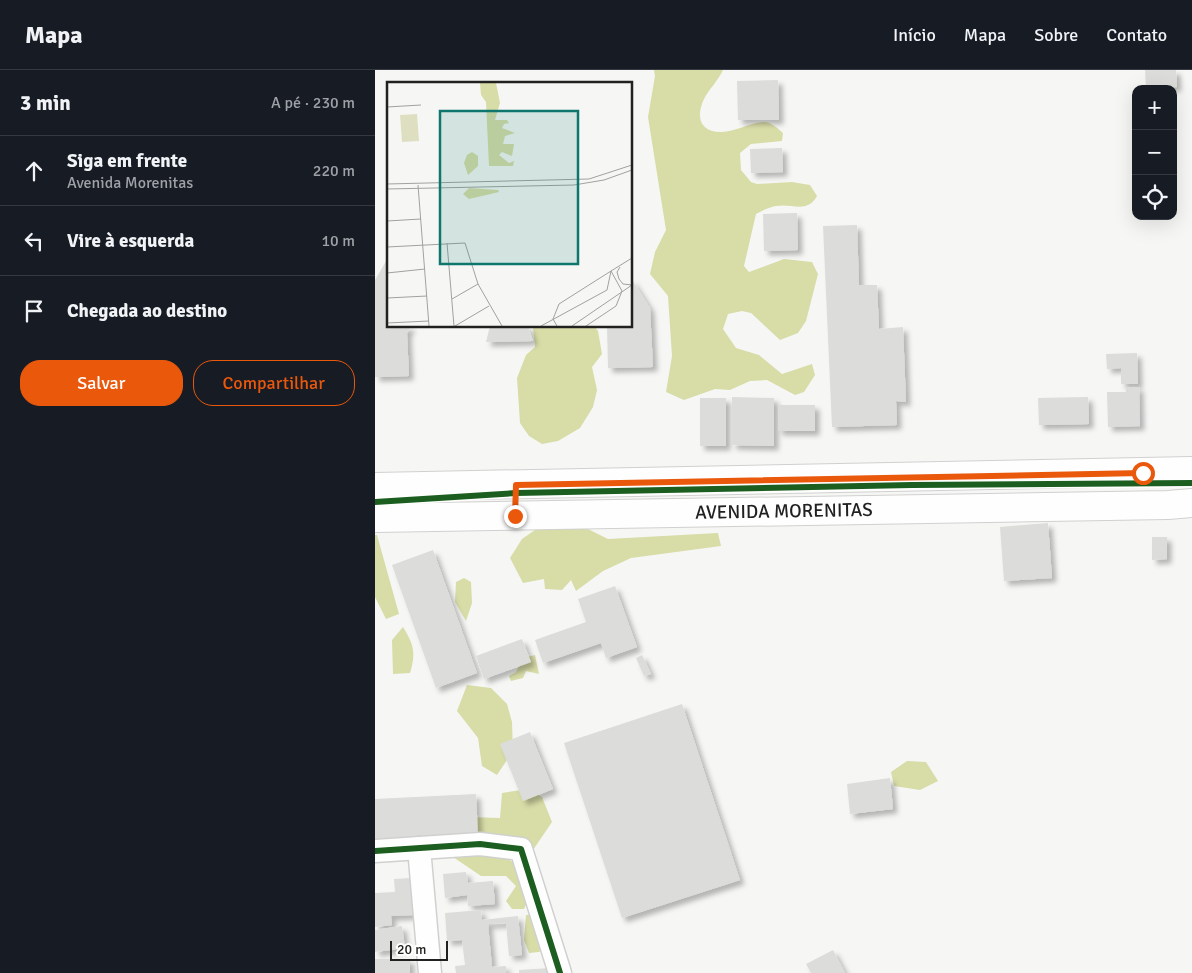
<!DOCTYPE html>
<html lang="pt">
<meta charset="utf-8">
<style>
body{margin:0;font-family:Signika,sans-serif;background:#20242c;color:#f1f3f6}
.controls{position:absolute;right:15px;top:15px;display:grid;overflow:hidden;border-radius:10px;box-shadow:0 5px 20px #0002}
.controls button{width:45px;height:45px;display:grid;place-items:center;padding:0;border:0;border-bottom:1px solid #363941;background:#171b24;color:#f1f3f6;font:25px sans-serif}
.scale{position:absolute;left:15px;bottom:12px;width:58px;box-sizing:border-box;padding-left:5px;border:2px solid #212120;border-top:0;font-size:14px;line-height:18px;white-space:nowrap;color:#212120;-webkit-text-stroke:4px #fffffe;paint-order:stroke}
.stop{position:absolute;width:15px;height:15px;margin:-11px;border:4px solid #ea580c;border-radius:50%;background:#fff}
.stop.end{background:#ea580c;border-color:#fff;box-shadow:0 1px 5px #0008}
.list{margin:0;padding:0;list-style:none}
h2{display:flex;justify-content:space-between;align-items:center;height:65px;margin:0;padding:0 20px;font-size:21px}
h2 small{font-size:16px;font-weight:400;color:#9ea1a6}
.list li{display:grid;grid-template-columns:32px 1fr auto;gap:15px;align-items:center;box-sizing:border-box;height:70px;padding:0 20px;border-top:1px solid #363941}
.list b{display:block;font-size:19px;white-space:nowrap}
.list p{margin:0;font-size:16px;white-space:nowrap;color:#9ea1a6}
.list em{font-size:16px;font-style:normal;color:#9ea1a6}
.actions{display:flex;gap:10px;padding:15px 20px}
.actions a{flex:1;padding:11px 0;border:1px solid #ea580c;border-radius:20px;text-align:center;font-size:18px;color:#ea580c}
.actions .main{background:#ea580c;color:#fff}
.icon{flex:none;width:28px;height:28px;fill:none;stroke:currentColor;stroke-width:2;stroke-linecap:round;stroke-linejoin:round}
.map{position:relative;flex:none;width:817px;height:903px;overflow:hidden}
header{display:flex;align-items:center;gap:30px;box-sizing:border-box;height:70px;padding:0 25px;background:#171b24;border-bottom:1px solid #363941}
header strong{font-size:24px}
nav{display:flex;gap:28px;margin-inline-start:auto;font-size:18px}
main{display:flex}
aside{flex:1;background:#171b24}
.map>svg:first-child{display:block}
</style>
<header>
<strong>Mapa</strong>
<nav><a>Início</a><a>Mapa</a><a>Sobre</a><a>Contato</a></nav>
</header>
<main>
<aside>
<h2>3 min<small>A pé · 230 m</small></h2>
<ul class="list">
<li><svg class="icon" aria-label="ahead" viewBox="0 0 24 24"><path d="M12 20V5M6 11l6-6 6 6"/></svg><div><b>Siga em frente</b><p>Avenida Morenitas</p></div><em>220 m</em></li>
<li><svg class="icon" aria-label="left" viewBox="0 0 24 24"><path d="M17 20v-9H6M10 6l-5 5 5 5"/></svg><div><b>Vire à esquerda</b></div><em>10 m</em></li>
<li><svg class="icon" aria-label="arrive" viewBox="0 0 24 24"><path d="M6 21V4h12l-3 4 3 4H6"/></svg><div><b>Chegada ao destino</b></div></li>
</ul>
<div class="actions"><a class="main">Salvar</a><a>Compartilhar</a></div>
</aside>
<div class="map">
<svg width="817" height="903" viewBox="0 0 817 903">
<defs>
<filter id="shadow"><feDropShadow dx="4.5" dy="4.5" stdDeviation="2.5" flood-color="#0004"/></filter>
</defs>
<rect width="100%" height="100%" fill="#f6f7f5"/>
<!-- forest -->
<g fill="#d8dca7">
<path d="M279 0H348C343 11 334 19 329 29 321 46 324 62 346 62 360 62 374 53 388 52 397 52 402 58 408 63L407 71 376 74 365 83 366 100 376 112 382 114 417 112 435 115 442 126C432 144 417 133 401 136 394 137 387 141 381 144L369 196 374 202 409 189 437 192 443 204 431 251 423 263 405 270 376 243 367 241 353 244 348 259 361 278 384 285 407 304 437 294 440 305 429 322 420 325 392 310 375 311 355 320 340 319 309 330 291 322 297 286 293 226 275 204 280 182 291 160 273 47 280 6Z"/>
<polygon points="160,256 219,256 223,261 227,284 217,297 222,320 218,337 205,358 183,371 167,374 154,366 145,353 142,308 151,285 160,277 158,257"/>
<polygon points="170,453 213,459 233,469 343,463 346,476 256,488 228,501 201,521 196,510 187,520 170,519 169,509 148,513 135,488 147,469"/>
<polygon points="0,465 2,465 24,544 11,549 0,527"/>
<polygon points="89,508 96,512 97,533 91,551 80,532 81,512"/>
<path d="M28 557C39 575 41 583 35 603L18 604 17 570Z"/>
<polygon points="160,585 164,604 151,601 148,608 136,611 134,606 141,602 148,588"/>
<polygon points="92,615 116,618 132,634 137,652 138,681 122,705 107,696 103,668 82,641"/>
<polygon points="532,691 551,692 563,711 545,720 519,716 516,702"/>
<polygon points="152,719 167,727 177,752 158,780 70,765 93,747 125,748 127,723"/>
<polygon points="100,778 121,781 145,797 157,822 149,839 137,839 131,831 141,816 131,806 106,806 78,787"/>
<polygon points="163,844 173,876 164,882 154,883 149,870 151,845"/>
</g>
<!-- building -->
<g fill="#dcdcdb" filter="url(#shadow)">
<polygon points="770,0 801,0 802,17 771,18"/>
<polygon points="403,10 404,50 363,50 362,11"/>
<polygon points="407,78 408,102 376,103 375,79"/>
<polygon points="422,143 423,180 389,181 388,144"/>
<polygon points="482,155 484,215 502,215 504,259 528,257 531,332 521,331 522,355 457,357 448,156"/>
<polygon points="14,186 14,256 36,256 32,263 34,306 0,307 0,210"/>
<polygon points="256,208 275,238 278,297 233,298 232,256 256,256"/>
<polygon points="115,256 153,256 158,271 111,272"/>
<polygon points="762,283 763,314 746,314 746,298 732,299 731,284"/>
<polygon points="751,317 764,317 765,356 733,357 732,322 751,322"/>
<polygon points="357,327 399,328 399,376 357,375"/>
<polygon points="713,327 714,354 664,355 663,328"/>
<rect x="325" y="328" width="26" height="48"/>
<rect x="403" y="335" width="37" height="26"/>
<polygon points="673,453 677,508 629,511 625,457"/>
<polygon points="777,467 792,467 792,489 777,490"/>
<polygon points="58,480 102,603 61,618 17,495"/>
<polygon points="240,516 262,577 231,588 226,573 168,593 160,570 211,552 203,529"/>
<polygon points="147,569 156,592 109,609 101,586"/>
<polygon points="267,585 276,604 269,606 261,588"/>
<polygon points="307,634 365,810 247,848 189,673"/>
<polygon points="155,662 178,719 148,731 125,674"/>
<polygon points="515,708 518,739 475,744 472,714"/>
<polygon points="101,724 103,765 0,771 0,729"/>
<polygon points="91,802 93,813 118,811 120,834 93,836 92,825 70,828 68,804"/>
<polygon points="36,808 38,845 16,846 17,855 0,857 0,823 20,822 19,809"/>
<polygon points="106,840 107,850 143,846 147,885 134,886 131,853 113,854 117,897 131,896 131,903 81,903 80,896 90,895 87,870 72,871 70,843"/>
<polygon points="27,856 30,878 0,882 0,860"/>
<polygon points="458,880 470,903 436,903 431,894"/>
<rect x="0" y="889" width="35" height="14"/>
<polygon points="175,898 176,903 144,903 144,900"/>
</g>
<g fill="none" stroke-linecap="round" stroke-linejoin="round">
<!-- minor casing -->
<g stroke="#d0d1cf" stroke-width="25">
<g id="minor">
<polyline points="44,778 55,903"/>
<polyline points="0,781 105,774 146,779 185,903"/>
</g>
</g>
<!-- secondary casing -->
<g stroke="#d0d1cf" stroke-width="30">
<g id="secondary">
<polyline points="0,417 817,401"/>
<path id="s1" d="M0 448 793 435 817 433"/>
</g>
</g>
<!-- minor -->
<use href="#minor" stroke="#fefefe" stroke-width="22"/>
<!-- secondary -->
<use href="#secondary" stroke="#fefefe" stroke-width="28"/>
<!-- cycleway casing -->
<g stroke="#fffffe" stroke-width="9">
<g id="cycleway">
<polyline points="0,432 141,423 537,415 817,413"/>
<polyline points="0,781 105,774 146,779 185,903"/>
</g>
</g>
<!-- cycleway -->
<use href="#cycleway" stroke="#1b5e20" stroke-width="6"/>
</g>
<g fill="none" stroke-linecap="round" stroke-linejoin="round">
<!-- route -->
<polyline stroke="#ea580c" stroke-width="6" points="140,446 141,415 768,403"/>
</g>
<g text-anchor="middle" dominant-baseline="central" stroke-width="5" stroke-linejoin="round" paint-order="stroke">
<!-- street labels -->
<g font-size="19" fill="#212120" stroke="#fffffe">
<text stroke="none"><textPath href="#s1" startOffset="409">AVENIDA MORENITAS</textPath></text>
</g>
</g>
<!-- overview -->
<g transform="translate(12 12)">
<rect width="245" height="245" fill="#f6f7f5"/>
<path d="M30 32 32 59 15 60 13 33Z" fill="#dddfc0"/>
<path d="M93 1H109L113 21 108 38H120L122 41 117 42 115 46 128 51 118 54 116 62H127L125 74 115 70 112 73 122 81 127 79 126 84H102L99 20 94 13ZM85 70 91 74V84L81 93 77 81 80 73ZM82 106 111 108 112 110 82 117 76 112Z" fill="#d8dca7"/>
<path fill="none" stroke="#a1a1a0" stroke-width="1" d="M0 25 34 23M0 102 202 97 245 83M31 103 42 244M0 107 187 103 217 98 245 88M0 139 34 137M60 161 67 244M0 165 78 161 91 202 115 244M233 185 230 190 232 197 236 202 245 203M0 191 38 187M0 216 40 214M65 217 91 202M0 241 42 239M68 244 102 224M154 244 220 208 224 189 245 176M170 244 166 237 172 222 224 189 235 209 229 224 199 244M185 244 245 203"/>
<path fill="#0f766e" fill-opacity="0.15" stroke="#0f766e" stroke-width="2.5" d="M53 29H191V182H53Z"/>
<rect width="245" height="245" fill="none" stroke="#212120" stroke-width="2.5"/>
</g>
</svg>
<div class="controls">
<button>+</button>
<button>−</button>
<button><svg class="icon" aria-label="locate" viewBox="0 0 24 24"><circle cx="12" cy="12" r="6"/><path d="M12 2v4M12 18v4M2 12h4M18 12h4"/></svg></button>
</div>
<div class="scale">20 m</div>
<div class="stop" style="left:768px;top:403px"></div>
<div class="stop end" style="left:140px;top:446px"></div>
</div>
</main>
